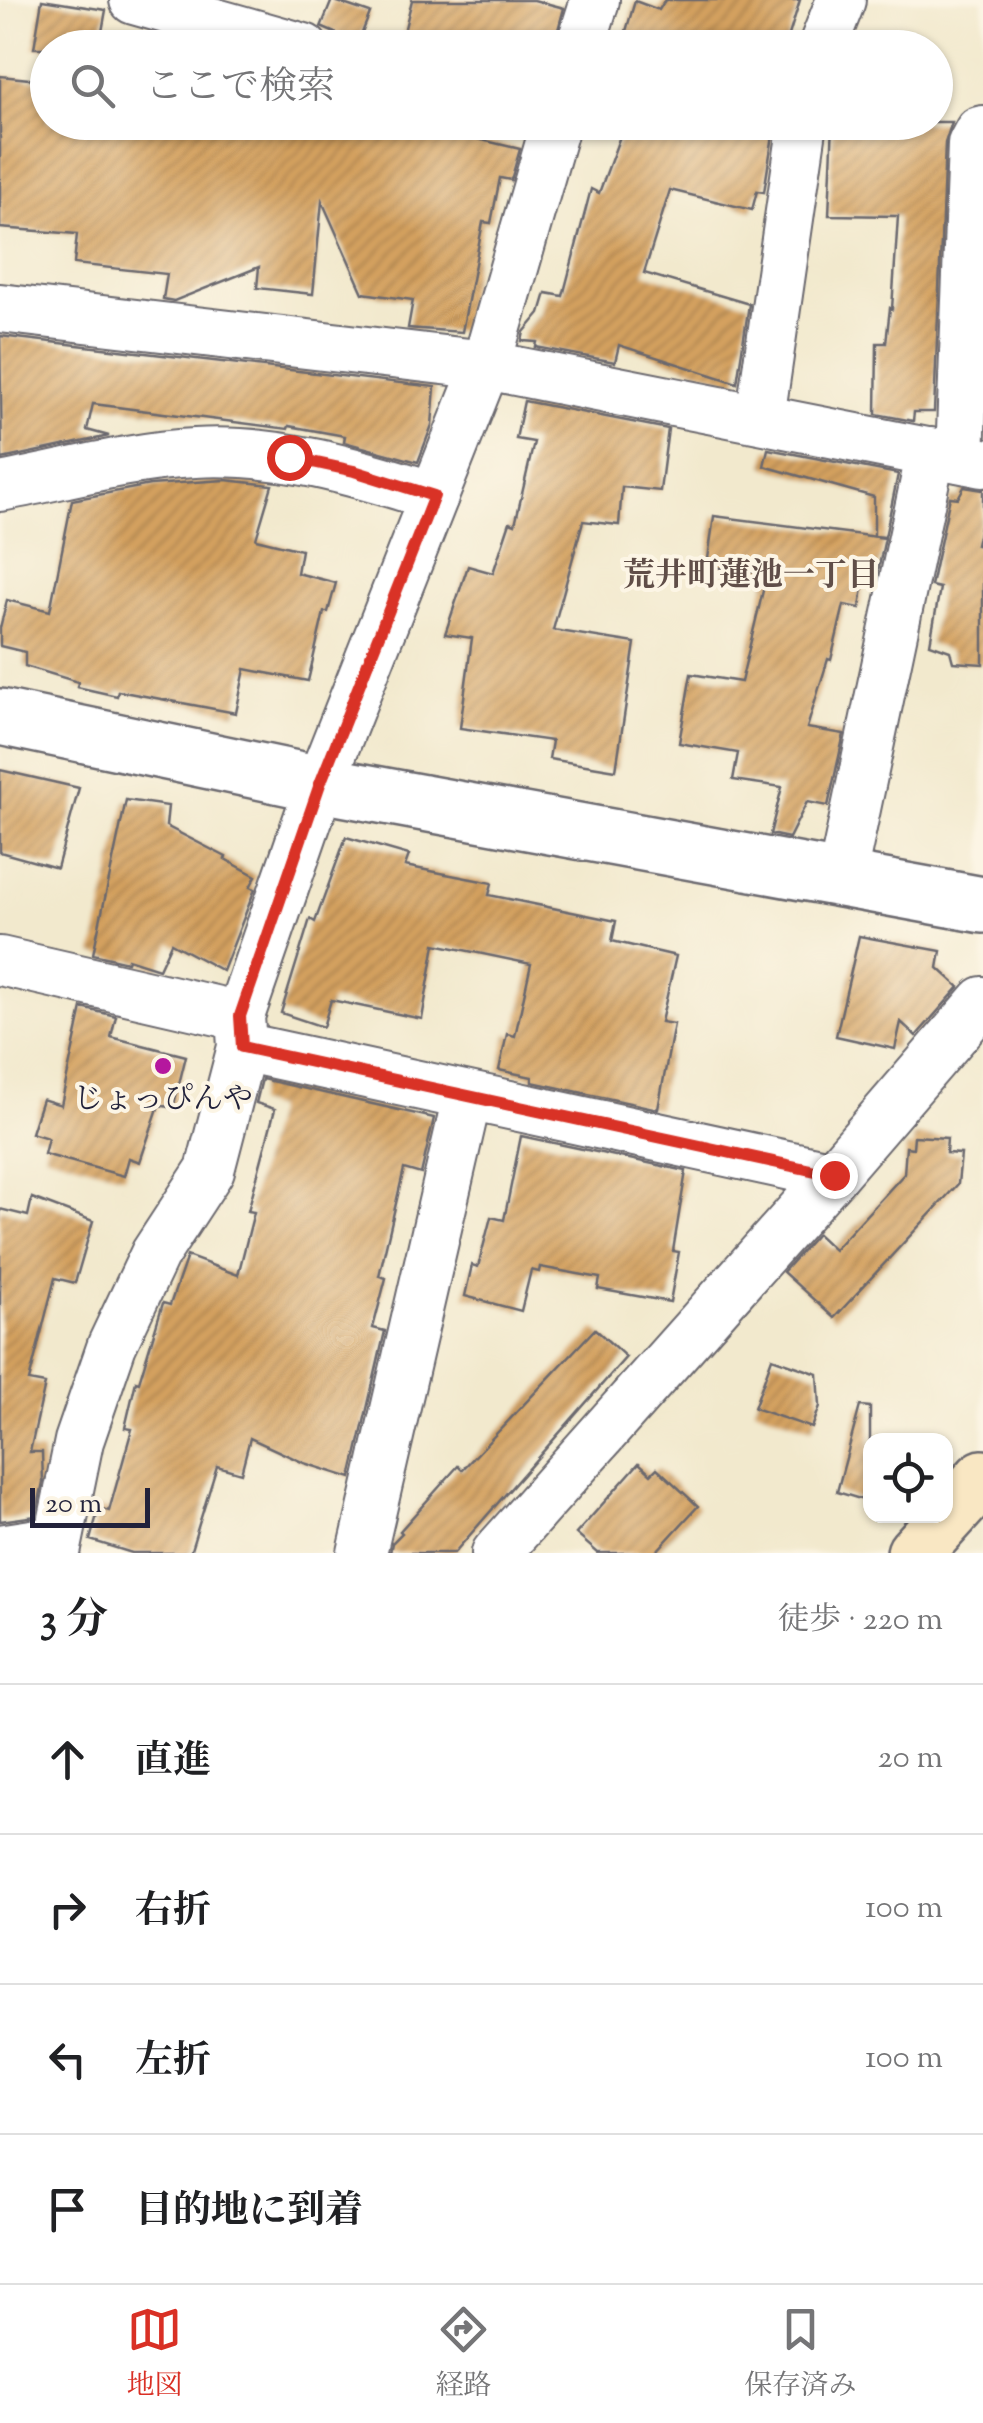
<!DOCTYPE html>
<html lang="ja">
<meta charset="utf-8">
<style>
body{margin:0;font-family:"Sorts Mill Goudy","Noto Serif JP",serif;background:#f2f2f2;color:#202124}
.controls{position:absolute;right:30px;bottom:30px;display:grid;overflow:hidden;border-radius:20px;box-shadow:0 2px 8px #0004}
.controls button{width:90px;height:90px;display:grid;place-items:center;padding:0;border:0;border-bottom:2px solid #e0e0e0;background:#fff;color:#202124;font:50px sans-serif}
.scale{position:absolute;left:30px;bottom:25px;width:120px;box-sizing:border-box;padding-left:10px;border:5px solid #22223b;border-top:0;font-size:28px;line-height:35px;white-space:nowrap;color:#22223b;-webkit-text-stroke:8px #fcf5e5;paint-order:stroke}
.stop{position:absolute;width:30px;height:30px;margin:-22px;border:8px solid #d93025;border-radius:50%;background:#fff}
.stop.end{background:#d93025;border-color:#fff;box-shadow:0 2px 10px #0008}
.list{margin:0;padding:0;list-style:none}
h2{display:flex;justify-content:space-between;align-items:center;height:130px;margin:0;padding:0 40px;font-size:42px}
h2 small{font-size:32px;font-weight:400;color:#757577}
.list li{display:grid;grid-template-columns:65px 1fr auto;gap:30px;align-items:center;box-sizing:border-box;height:150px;padding:0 40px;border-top:2px solid #e0e0e0}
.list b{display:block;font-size:38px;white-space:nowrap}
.list em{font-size:32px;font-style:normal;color:#757577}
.icon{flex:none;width:55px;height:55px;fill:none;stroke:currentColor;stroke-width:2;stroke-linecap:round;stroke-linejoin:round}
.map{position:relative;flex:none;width:983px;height:1553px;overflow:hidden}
.search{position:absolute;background:#fff;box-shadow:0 2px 8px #0004;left:30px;right:30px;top:30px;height:110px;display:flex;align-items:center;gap:25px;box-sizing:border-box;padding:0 35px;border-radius:55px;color:#757577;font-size:38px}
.sheet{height:730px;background:#fff}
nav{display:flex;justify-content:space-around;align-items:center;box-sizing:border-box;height:140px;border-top:2px solid #e0e0e0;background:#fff;font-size:28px;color:#757577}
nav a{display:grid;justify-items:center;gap:5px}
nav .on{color:#d93025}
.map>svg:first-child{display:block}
</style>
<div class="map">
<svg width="983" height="1553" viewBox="0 0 983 1553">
<defs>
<pattern id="building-hatch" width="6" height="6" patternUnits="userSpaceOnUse" patternTransform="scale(2.5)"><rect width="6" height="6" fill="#d4a15f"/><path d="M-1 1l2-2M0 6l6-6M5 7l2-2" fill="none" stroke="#ac8350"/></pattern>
</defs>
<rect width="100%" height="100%" fill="#fcf5e5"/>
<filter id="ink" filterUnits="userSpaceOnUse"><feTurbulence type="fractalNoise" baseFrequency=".01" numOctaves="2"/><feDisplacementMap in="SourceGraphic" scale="20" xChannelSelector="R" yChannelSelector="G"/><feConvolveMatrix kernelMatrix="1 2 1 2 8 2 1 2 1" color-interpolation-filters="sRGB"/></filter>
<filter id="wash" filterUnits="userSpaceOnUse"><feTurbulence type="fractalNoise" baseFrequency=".0048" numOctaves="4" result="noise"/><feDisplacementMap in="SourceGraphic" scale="40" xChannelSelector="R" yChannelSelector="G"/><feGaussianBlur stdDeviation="2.25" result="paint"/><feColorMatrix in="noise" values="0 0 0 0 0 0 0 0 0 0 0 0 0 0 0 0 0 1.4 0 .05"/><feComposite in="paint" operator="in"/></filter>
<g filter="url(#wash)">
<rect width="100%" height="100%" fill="#f2e9cd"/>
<g id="blocks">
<!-- building -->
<g fill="url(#building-hatch)">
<polygon points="42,0 106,10 99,48 34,48"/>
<polygon points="332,0 370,13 358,43 321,27"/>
<polygon points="412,0 534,0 564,8 553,48 400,48"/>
<polygon points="665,0 800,0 785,48 621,48 635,1 659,10"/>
<polygon points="0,76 48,81 48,122 446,122 444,131 520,149 511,180 500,178 491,223 483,222 462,332 408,328 413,300 363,293 322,201 313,294 257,288 259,267 174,301 163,299 167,274 74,264 77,234 0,228"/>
<polygon points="641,122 775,122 764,192 757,191 752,210 670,190 644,273 749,304 737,383 619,345 615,362 536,347 537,342 522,341 524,332 540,313 546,293 563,296 591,189 599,193 623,128 638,132"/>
<polygon points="833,122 892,126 893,122 952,122 945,143 934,412 914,412 913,421 876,414 877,343 886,343 890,308 892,309 898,216 829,215"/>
<polygon points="0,336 435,387 432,425 418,462 344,442 345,436 289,426 288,429 93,404 87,430 109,436 2,459"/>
<polygon points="524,401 668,429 660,491 622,487 619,525 583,521 553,630 635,643 616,770 549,759 552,741 460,728 472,638 445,634 468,566 493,573 510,522 515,524 534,442 516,439"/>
<polygon points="768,449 898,474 885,537 874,536 874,497 764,466"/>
<polygon points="225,480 272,485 256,539 301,550 297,573 336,583 328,612 324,612 308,681 245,669 236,713 118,691 117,696 77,687 78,682 25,666 25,652 0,646 0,628 7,600 50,611 72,500 150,485"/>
<polygon points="964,487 983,490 983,513 976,545 983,546 983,664 953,662 950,651 930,644 940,588 931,586 950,497 958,498"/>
<polygon points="714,516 885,538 877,575 865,573 860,608 844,605 831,660 828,659 807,728 844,734 828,806 807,802 789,838 770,834 782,787 733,780 738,753 679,743 691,674 741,682 767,574 707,566"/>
<polygon points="0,770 79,788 57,868 0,852"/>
<polygon points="126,800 168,806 166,826 226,857 225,859 256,876 250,887 255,889 223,971 171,943 159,969 128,959 127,962 93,954"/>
<polygon points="346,837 409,855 405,866 492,883 489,895 616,921 612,941 676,956 661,1022 674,1024 658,1109 532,1082 532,1077 499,1070 507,1034 515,1036 531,964 435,944 422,1019 331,1000 323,1027 281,1013 310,919 315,922"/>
<polygon points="859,936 941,951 938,968 959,987 916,1036 901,1022 895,1049 836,1036"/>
<polygon points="82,1008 116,1016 111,1037 186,1056 173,1108 159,1105 140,1162 129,1158 124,1176 44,1154 48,1138 31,1133 42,1099 61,1105"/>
<polygon points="262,1079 434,1118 421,1174 404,1169 379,1276 386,1278 373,1328 385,1331 351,1478 304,1463 250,1438 241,1473 217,1466 190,1553 132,1553 90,1540 99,1508 109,1511 132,1429 125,1428 136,1381 139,1382 163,1303 170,1305 187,1256 238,1275 254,1212 248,1211 275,1109 256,1103"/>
<polygon points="521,1136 686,1171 673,1251 679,1252 670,1302 598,1289 600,1278 540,1267 539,1272 531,1270 521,1311 465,1296 472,1265 478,1267 491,1217 504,1220"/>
<polygon points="914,1136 947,1138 946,1153 961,1154 958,1184 834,1318 783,1272 817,1234 834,1250 904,1174 906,1147 913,1148"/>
<polygon points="32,1198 93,1221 75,1283 55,1278 29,1381 45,1384 30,1452 42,1452 43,1482 36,1516 0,1521 0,1209 28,1216"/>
<polygon points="595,1329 626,1357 454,1553 390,1553 392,1543 402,1533 400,1531 458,1466 462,1470"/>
<polygon points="772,1358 818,1374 820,1406 812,1428 754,1408"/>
<polygon points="860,1406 870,1407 870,1502 837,1492"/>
<polygon points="639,1463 651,1474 657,1468 698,1506 655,1553 598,1553 576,1534"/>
</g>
</g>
</g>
<g filter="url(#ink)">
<use href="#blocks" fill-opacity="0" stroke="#6b686e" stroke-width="2.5"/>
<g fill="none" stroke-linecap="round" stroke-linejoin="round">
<!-- minor casing -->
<g stroke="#6b686e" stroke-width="52">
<g id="minor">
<polyline points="134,0 304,48"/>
<polyline points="580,48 595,0"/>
<polyline points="822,48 841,0"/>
<polyline points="0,308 486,365 983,463"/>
<polyline points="760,418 803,122"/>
<polyline points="960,458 972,144 979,131 983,130"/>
<path d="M0 487C64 475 130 456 195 453 278 448 357 472 434 496"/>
<polyline points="841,880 931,452"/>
<polyline points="0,961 240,1016"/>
<polyline points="242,1047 833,1175"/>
<polyline points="0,1549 58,1540"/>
<polyline points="56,1553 79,1441 112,1345 155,1254 210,1170 242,1047 240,1016 320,784 486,365 556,122"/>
<polyline points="362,1553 467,1098"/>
<polyline points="496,1553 833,1175 983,1001"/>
</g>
</g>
<!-- tertiary casing -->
<g stroke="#6b686e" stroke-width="60">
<polyline id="tertiary" points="0,717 320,784 983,905"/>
</g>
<!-- secondary casing -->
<g stroke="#6b686e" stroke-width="60">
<polyline id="secondary" points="915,1553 983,1478"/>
</g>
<!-- minor -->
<use href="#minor" stroke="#fff" stroke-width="48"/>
<!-- tertiary -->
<use href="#tertiary" stroke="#fff" stroke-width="55"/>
<!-- secondary -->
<use href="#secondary" stroke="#f9e7c3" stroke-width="55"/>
</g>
</g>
<g fill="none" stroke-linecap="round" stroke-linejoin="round" filter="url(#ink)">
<!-- route -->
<polyline stroke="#d93025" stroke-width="12" points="289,457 354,471 434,496 320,784 240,1016 242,1047 834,1175"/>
</g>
<!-- markers -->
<circle fill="#b5179e" stroke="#fcf5e5" stroke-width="4" cx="163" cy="1066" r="10"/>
<g text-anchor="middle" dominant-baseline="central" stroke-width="8" stroke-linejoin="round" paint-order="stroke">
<!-- poi labels -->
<g font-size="30" fill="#22223b" stroke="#fcf5e5">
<text x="163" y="1100">じょっぴんや</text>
</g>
<!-- neighbourhood labels -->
<g font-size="32" font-weight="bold" fill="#604e48" stroke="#fcf5e5">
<text x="751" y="577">荒井町蓮池一丁目</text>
</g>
</g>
</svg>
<div class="controls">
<button><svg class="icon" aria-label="locate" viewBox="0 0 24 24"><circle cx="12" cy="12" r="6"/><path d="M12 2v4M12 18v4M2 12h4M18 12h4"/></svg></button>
</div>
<div class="scale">20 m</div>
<div class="stop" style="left:289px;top:457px"></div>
<div class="stop end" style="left:834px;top:1175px"></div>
<div class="search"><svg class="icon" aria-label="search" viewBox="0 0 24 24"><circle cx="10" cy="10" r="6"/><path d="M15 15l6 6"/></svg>ここで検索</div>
</div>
<section class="sheet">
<h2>3 分<small>徒歩 · 220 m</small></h2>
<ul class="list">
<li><svg class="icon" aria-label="ahead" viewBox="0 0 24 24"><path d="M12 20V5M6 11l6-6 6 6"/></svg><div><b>直進</b></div><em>20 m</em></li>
<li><svg class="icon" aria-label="right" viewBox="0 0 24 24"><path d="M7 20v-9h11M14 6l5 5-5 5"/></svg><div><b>右折</b></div><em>100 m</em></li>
<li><svg class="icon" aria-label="left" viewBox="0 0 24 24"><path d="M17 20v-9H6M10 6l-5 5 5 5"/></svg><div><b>左折</b></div><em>100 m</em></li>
<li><svg class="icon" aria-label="arrive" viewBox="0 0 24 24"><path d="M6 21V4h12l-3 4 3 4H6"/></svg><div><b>目的地に到着</b></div></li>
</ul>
</section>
<nav>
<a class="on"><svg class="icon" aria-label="map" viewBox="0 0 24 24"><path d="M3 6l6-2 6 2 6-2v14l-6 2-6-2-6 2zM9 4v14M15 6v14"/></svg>地図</a>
<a><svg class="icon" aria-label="directions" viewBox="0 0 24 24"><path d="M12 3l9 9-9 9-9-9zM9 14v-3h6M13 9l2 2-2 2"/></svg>経路</a>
<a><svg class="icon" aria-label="saved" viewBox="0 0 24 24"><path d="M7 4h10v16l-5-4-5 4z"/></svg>保存済み</a>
</nav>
